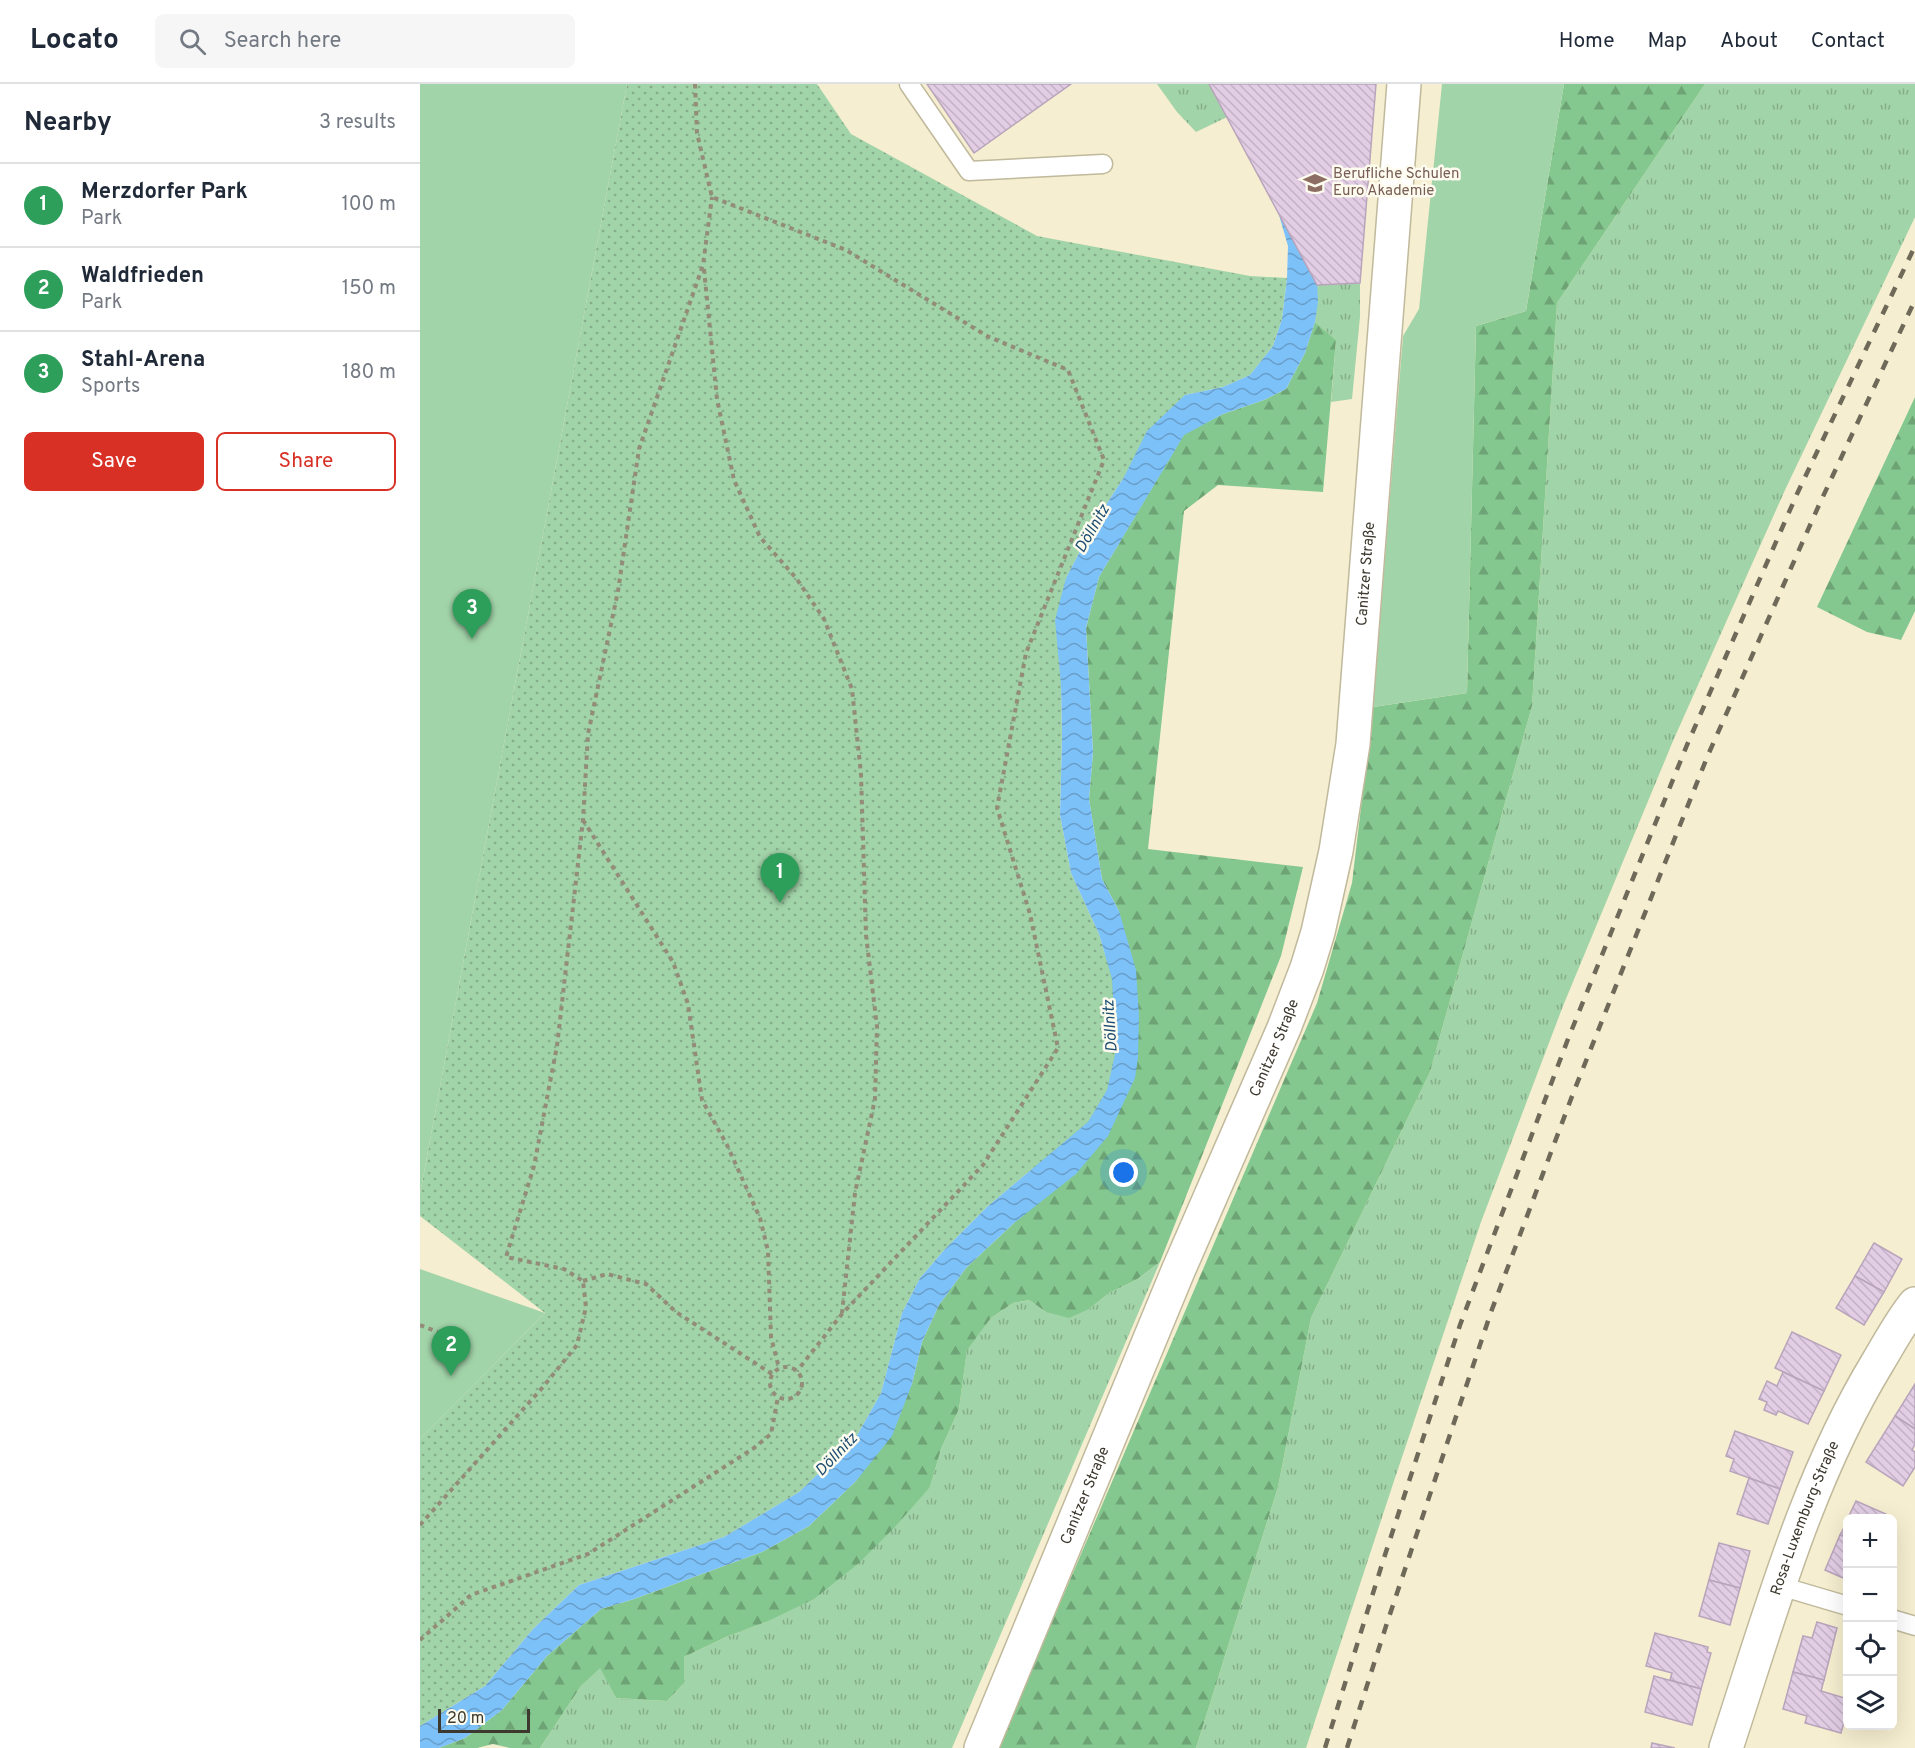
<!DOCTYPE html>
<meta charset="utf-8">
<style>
body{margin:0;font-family:Overpass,sans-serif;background:#f6f6f7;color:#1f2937}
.controls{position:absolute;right:18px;bottom:18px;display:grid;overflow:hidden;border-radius:9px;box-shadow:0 6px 24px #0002}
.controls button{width:54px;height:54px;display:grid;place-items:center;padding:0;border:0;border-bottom:2px solid #e0e1e3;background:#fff;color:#1f2937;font:30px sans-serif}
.scale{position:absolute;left:18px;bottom:15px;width:92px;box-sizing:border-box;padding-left:6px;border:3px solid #3d392e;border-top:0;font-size:16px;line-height:21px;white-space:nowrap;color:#3d392e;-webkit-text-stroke:4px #fefbef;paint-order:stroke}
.you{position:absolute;left:704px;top:1089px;width:21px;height:21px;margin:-15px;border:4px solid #fff;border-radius:50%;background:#1a73e8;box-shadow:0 0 0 9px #1a73e833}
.badge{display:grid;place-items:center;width:39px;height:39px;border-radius:50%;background:#d93025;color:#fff;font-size:20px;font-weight:700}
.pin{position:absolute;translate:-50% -50px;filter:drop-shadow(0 2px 3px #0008)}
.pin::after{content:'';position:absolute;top:32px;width:21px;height:18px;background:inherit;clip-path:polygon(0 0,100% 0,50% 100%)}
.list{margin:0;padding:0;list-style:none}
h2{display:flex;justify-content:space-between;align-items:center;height:78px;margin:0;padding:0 24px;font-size:26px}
h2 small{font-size:20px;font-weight:400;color:#747a83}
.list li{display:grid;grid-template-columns:39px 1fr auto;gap:18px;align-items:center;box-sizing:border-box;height:84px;padding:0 24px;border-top:2px solid #e0e1e3}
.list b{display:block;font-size:22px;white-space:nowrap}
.list p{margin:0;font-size:20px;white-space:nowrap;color:#747a83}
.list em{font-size:20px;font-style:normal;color:#747a83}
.actions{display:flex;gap:12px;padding:18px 24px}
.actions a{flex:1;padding:14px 0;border:2px solid #d93025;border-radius:9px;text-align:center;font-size:21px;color:#d93025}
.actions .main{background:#d93025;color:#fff}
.icon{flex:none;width:33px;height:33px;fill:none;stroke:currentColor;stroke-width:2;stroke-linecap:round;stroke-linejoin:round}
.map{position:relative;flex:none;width:1495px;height:1664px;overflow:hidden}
header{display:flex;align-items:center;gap:36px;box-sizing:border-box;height:84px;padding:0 30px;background:#fff;border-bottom:2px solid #e0e1e3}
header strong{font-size:28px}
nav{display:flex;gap:33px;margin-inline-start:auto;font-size:21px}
.search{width:420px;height:54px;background:#f6f6f7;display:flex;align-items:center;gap:15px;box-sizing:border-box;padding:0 21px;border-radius:9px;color:#747a83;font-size:22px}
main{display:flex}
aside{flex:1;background:#fff}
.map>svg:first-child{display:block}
</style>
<header>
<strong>Locato</strong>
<div class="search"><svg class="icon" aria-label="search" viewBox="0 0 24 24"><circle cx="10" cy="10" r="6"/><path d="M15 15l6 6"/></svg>Search here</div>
<nav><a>Home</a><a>Map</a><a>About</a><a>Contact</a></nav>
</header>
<main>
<aside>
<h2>Nearby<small>3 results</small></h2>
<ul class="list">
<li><span class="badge" style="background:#2e9e5b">1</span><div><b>Merzdorfer Park</b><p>Park</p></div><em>100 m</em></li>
<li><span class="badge" style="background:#2e9e5b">2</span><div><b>Waldfrieden</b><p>Park</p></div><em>150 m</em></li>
<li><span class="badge" style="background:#2e9e5b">3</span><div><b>Stahl-Arena</b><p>Sports</p></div><em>180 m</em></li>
</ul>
<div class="actions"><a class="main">Save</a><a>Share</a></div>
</aside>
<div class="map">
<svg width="1495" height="1664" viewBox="0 0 1495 1664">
<defs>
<pattern id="grass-tufts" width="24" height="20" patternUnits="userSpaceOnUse" patternTransform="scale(1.5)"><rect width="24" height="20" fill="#a2d4a9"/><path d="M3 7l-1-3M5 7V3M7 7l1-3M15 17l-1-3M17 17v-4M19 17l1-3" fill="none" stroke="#85ad8a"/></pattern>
<pattern id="forest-firs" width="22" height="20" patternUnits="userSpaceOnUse" patternTransform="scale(1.5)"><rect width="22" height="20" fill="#84c88f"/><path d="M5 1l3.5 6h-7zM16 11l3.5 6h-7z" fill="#6da375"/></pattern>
<pattern id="park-dots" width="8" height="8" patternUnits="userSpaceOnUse" patternTransform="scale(1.5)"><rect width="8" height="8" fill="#a2d4a9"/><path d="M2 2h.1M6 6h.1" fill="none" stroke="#85ad8a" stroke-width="1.8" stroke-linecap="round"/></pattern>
<pattern id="water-waves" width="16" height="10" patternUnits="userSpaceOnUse" patternTransform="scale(1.5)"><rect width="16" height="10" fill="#7dc1f9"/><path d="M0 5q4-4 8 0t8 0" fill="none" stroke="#689eca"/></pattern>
<pattern id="building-back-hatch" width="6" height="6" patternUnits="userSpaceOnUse" patternTransform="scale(1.5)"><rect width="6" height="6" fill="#e2cde5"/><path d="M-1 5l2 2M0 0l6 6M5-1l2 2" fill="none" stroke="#c3b1c5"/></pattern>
</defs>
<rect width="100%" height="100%" fill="#f6eed0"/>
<!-- grass -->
<g fill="url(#grass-tufts)">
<polygon points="737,0 814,0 826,24 776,48 757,28"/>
<polygon points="1285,0 1495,0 1495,133 1365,406 1253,657 1143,922 1061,1138 974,1397 886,1664 776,1664 858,1403 891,1234 1010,988 1112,622 1137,219"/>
<polygon points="940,199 940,233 932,315 911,318 916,256 895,238 897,201"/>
<polygon points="740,1178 532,1664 120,1664 161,1602 180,1583 196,1614 247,1617 264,1599 264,1573 306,1553 346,1538 510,1403 521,1365 539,1325 547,1265 571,1234 593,1219 609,1216 626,1228 669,1225 689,1209 716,1196"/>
</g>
<!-- forest -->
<g fill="url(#forest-firs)">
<polygon points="1144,0 1285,0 1137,219 1112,622 1010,988 891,1234 858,1403 776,1664 578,1664 897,919 932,799 953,623 1047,609 1056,242 1106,227"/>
<polygon points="895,238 916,256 903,408 798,401 764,427 728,765 883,783 861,872 740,1178 716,1196 689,1209 669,1225 649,1234 626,1228 609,1216 593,1219 571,1234 547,1266 539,1325 521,1365 510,1403 474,1444 439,1479 394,1515 346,1538 306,1553 264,1573 264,1599 247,1617 196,1614 180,1584 161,1602 120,1664 90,1664 73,1660 57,1664 19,1664 45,1654 82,1626 127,1572 181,1525 214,1515 342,1468 389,1442 436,1397 492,1300 502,1258 519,1221 546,1184 594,1139 699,827 682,795 669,715 673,668 666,544 679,493 764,350 803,330 844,316 866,305 885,269"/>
<polygon points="1495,313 1495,527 1481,556 1447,548 1397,523"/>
</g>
<!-- park -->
<polygon fill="url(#park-dots)" points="207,0 397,0 431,50 617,152 830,192 867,194 862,235 853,262 830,291 803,303 765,311 704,393 678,433 646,494 641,601 642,652 640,731 651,789 679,850 692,895 696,966 688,1006 668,1038 568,1122 525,1165 500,1194 482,1229 461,1309 435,1355 379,1408 304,1453 159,1501 113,1545 65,1602 0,1642 0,1355 125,1229 0,1132 0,1110"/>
<!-- garden -->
<g fill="#a2d4a9">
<polygon points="0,0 207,0 0,1110"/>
<polygon points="1022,0 1144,0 1106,227 1056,242 1047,609 953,623 983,252 999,225"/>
<polygon points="0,1185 125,1229 0,1355"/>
</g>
<!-- water -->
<polygon fill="url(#water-waves)" points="850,91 895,151 898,218 895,238 885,269 866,305 844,316 803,330 764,351 679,493 666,544 673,668 669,715 682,795 699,827 716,886 719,931 718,974 715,994 688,1052 656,1090 594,1139 546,1184 519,1221 502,1258 492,1300 472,1352 436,1397 389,1442 342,1468 214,1515 181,1525 127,1572 82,1626 45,1654 19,1664 0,1664 0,1642 65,1602 113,1545 159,1501 304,1453 379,1408 435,1355 461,1309 482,1229 500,1194 525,1165 568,1122 668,1038 687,1006 696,966 692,895 679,850 651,789 640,731 642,652 641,601 635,536 646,494 678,433 704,393 727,347 765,311 803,303 830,291 853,262 862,235 867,194 868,162 859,131"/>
<!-- building -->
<g fill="url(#building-back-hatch)" stroke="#b8a4bb" stroke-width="1.5">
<polygon points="507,0 651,0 554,69"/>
<polygon points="789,0 956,0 940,199 897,201"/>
<polygon points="1454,1159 1482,1175 1464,1208 1435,1192"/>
<polygon points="1435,1192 1464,1208 1444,1241 1416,1224"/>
<polygon points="1372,1248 1421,1271 1404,1307 1355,1284"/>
<polygon points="1363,1288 1404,1307 1388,1340 1358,1327 1356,1331 1344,1326 1347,1318 1339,1315 1347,1297 1357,1302"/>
<polygon points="1495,1300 1495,1345 1475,1332"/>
<polygon points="1475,1332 1495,1345 1495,1360 1492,1366 1495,1368 1495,1383 1483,1402 1446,1378"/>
<polygon points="1315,1347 1373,1368 1360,1405 1310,1387 1314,1375 1306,1372"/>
<polygon points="1329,1394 1360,1405 1348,1440 1317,1430"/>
<polygon points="1436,1417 1466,1430 1464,1434 1428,1434"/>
<polygon points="1428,1436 1428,1454 1420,1451"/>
<polygon points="1420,1451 1428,1454 1428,1496 1405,1486"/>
<polygon points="1299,1459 1330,1467 1320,1504 1289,1496"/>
<polygon points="1289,1496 1320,1504 1310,1541 1279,1532"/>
<polygon points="1397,1538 1417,1544 1404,1596 1373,1588 1383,1552 1392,1554"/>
<polygon points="1235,1549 1288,1563 1287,1568 1291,1569 1281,1605 1250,1596 1252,1589 1226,1582"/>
<polygon points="1373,1588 1404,1596 1401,1607 1428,1615 1428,1623 1421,1649 1385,1639 1387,1632 1363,1625"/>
<polygon points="1234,1592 1281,1605 1272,1641 1225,1628"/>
<polygon points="1232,1659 1255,1664 1231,1664"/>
</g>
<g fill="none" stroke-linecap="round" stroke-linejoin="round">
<!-- lane casing -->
<g stroke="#c0b99c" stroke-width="21">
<g id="lane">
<polyline points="489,0 549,87 683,80"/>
<polyline points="1360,1502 1428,1522"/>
<polyline points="1472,1535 1495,1542"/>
</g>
</g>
<!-- street casing -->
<g stroke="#c0b99c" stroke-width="36">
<g id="street">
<path id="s1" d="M1306 1664C1349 1534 1386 1396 1458 1278 1470 1258 1481 1237 1495 1220"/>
</g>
</g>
<!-- secondary casing -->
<g stroke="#c0b99c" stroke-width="36">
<g id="secondary">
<path id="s2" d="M561 1664 758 1187 864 944 887 884 898 848 916 767 933 660 984 0"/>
</g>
</g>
<!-- path -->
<g stroke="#928c78" stroke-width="4" stroke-dasharray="4.5 4.5" stroke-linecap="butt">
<polyline points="275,0 277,49 292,113 426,166 567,252 648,286 684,376 606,569 577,724 610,830 638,964 563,1081 422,1230 377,1287"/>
<polyline points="284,185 297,315 314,396 340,453 376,494 404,535 432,605 441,690 446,851 457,943 455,1015 435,1109 422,1229"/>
<polyline points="163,736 253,878 268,920 282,1016 307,1061 340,1134 348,1167 351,1253 359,1284"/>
<polyline points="163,1197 187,1190 226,1200 256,1228 352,1290"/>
<polyline points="0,1241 18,1248"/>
<circle cx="366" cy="1299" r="16"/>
<polyline points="0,1441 123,1303 157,1261 166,1223 163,1197 144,1185 86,1173 114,1082 137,962 163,736 168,650 198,507 219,365 283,181 292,113"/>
<polyline points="0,1556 51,1511 168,1470 334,1364 351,1350 358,1313"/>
</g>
<!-- lane -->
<use href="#lane" stroke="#fff" stroke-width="18"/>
<!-- street -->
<use href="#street" stroke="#fff" stroke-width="33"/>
<!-- secondary -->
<use href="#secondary" stroke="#fff" stroke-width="33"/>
<!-- rail -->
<g stroke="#6e6959" stroke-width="4.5" stroke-dasharray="10 10" stroke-linecap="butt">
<polyline points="905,1664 963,1477 1040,1241 1148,955 1267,661 1377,410 1495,162"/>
<polyline points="927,1664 967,1539 1071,1228 1154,1007 1288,671 1399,421 1495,216"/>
</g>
</g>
<!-- icons -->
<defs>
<g id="school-bare" transform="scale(1.8)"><path d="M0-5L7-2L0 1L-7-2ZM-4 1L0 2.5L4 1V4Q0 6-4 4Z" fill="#8d6e63" stroke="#fefbef" stroke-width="2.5" paint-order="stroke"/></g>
</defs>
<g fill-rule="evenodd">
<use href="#school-bare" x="895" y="99"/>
</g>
<g text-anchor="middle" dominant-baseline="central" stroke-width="5" stroke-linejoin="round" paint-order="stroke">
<!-- education labels -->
<g font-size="15" fill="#785e54" stroke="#fefbef" text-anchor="start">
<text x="913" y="90">Berufliche Schulen<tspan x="913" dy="17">Euro Akademie</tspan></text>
</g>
<!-- street labels -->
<g font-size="15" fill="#3d392e" stroke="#fefbef">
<text stroke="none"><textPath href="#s2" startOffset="1245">Canitzer Straße</textPath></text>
<text stroke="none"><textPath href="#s2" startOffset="759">Canitzer Straße</textPath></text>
<text stroke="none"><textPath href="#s2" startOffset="273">Canitzer Straße</textPath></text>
<text stroke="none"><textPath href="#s1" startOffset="243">Rosa-Luxemburg-Straße</textPath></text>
</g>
<!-- water labels -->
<g font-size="16" font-style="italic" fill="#1c4d72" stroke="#fefbef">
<text transform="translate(673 445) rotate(-60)">Döllnitz</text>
<text transform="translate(691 942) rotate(-94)">Döllnitz</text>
<text transform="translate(417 1371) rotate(-46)">Döllnitz</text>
</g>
</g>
</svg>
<div class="controls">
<button>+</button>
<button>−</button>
<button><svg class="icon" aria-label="locate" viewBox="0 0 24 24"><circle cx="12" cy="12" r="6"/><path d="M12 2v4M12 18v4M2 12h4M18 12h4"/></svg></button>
<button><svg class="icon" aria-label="layers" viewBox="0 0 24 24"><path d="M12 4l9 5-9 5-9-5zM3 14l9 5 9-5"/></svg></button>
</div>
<div class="scale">20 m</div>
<div class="you"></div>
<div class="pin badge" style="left:360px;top:819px;background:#2e9e5b">1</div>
<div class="pin badge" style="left:31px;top:1292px;background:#2e9e5b">2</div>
<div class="pin badge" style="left:52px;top:555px;background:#2e9e5b">3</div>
</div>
</main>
